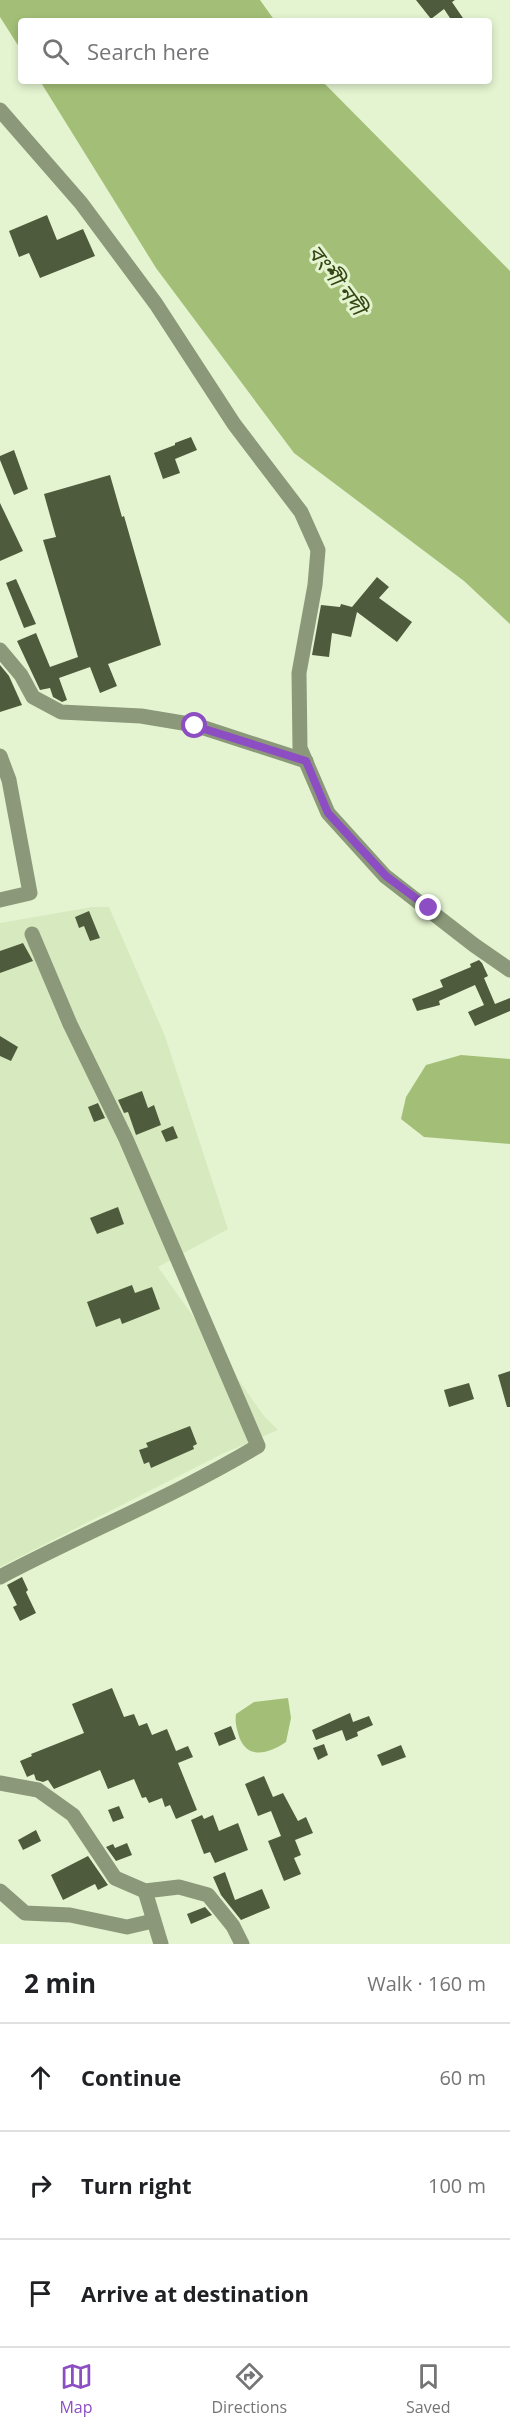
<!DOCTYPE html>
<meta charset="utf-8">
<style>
body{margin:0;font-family:"Open Sans","Noto Sans Bengali",sans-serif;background:#f6f6f6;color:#202124}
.stop{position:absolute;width:18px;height:18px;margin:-14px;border:4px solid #8d4ec3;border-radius:50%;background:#fff}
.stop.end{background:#8d4ec3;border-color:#fff;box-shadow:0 2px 6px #0008}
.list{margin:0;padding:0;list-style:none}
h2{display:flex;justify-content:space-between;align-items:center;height:78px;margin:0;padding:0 24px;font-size:26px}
h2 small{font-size:20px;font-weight:400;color:#757577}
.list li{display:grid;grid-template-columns:39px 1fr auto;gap:18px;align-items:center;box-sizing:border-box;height:108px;padding:0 24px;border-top:2px solid #e0e0e0}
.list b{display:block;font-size:22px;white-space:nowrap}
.list em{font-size:20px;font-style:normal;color:#757577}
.icon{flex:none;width:33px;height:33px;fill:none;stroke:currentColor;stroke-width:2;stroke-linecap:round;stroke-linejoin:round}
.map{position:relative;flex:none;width:510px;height:1944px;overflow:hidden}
.search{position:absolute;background:#fff;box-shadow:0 3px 9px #0003;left:18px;right:18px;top:18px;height:66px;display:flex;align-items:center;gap:15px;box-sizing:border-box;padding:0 21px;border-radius:6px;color:#757577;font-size:22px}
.sheet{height:402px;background:#fff}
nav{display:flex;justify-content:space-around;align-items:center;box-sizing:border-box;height:84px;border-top:2px solid #e0e0e0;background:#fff;font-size:16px;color:#757577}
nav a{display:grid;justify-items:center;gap:3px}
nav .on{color:#8d4ec3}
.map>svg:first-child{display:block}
</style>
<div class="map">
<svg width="510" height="1944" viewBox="0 0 510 1944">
<rect width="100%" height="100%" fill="#e4f4d0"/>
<!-- built -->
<polygon fill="#d7eabf" points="92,907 109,907 165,1036 228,1229 158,1267 264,1416 278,1430 222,1454 0,1567 0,923"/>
<!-- water -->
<g fill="#a3bf77">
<polygon points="0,0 260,0 275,21 21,21 21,50 0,17"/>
<polygon points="40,81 322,81 510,271 510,624 464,581 294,453 156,268"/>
<polygon points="461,1055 510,1059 510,1144 424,1137 401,1119 406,1097 426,1065"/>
<path d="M288 1698 291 1718 286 1742C267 1755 245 1760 238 1733 236 1726 235 1721 236 1714L254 1702Z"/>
</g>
<!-- building -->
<g fill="#4f5b3d">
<polygon points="416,0 455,0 452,2 465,21 452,21 444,9 431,19"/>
<polygon points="47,215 57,240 83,229 95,256 40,278 29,253 19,257 9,231"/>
<polygon points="191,437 197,450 175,459 180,473 163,479 154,453 175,445 175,443"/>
<polygon points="14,450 28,489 14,495 0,460 0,456"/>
<polygon points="110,475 122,517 124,516 161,645 108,664 117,686 100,693 90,667 59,678 67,700 62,702 53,697 50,688 40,690 17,641 36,633 50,667 78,657 43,540 56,537 44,494"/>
<polygon points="0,503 23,551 0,561"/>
<polygon points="377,577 389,587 379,598 412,622 397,642 357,612 351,637 332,633 329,657 312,655 321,605 340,607 341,604 352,607"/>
<polygon points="16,579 36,624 24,628 6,583"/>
<polygon points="0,665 9,676 22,705 0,712"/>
<polygon points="89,911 100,938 90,941 84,926 79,928 75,917"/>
<polygon points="23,943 33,961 0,973 0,951"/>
<polygon points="479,960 482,963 488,976 484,978 495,1004 510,998 510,1011 475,1026 468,1012 484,1005 475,985 439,1001 440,1005 417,1011 412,999 443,987 440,980 471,967 470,964"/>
<polygon points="0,1036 18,1047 11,1061 0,1056"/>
<polygon points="142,1091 148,1108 154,1105 161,1125 136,1135 128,1112 124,1113 118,1100"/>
<polygon points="98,1103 105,1118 94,1122 88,1107"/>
<polygon points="173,1126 178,1138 166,1142 161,1131"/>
<polygon points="118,1207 124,1224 97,1234 90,1218"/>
<polygon points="132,1285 135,1293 152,1287 160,1309 122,1324 120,1318 96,1327 87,1302"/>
<polygon points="510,1371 510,1407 507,1407 498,1375"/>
<polygon points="469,1383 474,1399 449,1407 444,1390"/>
<polygon points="190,1426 197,1444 193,1446 194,1449 151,1468 149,1462 144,1464 139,1450 148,1447 146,1443"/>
<polygon points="22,1577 28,1590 26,1592 36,1613 20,1621 13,1607 17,1605 7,1585"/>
<polygon points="112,1688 124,1717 134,1714 139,1726 147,1723 152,1735 167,1729 176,1751 188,1746 193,1757 178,1763 197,1810 176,1819 170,1805 165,1807 162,1798 149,1803 146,1797 142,1798 134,1779 108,1789 100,1770 54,1789 48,1780 43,1782 36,1780 34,1774 27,1777 20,1761 32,1756 31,1754 84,1733 72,1704"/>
<polygon points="350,1713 353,1722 369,1716 373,1725 357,1732 358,1736 346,1741 342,1730 316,1740 312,1730"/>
<polygon points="231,1726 236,1739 219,1746 214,1733"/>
<polygon points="324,1744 328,1755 318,1760 313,1748"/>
<polygon points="401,1745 406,1757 382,1766 377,1755"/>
<polygon points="264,1776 273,1797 283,1793 298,1821 306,1817 313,1833 295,1840 301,1855 294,1858 301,1874 284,1881 268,1841 281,1836 271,1811 258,1816 245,1784"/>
<polygon points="119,1806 124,1818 113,1822 108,1810"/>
<polygon points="202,1815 204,1819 213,1815 219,1831 238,1823 248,1850 215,1863 210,1852 204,1854 191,1820"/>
<polygon points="36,1830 41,1841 23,1850 18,1840"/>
<polygon points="127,1843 132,1855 116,1861 106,1847 113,1844 115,1848"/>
<polygon points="88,1856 108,1885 98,1890 95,1884 63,1900 51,1875"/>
<polygon points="225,1872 235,1900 262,1889 270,1908 241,1920 221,1895 213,1877"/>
<polygon points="205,1907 212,1915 191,1924 187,1914"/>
</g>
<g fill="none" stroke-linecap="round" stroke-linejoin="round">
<!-- minor -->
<g stroke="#8b9879" stroke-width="15">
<polyline points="0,110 81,203 156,304 234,424 301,512 318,550 315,585 299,673 300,748 328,813 385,876 474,945 510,970"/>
<polyline points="0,650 21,675 33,697 61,712 141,716 195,725 306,761"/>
<polyline points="0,756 9,780 30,893 0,900"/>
<path d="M0 1577C85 1532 175 1496 258 1446L126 1139 70 1024 32 934"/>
<polyline points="0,1783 38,1790 73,1815 115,1878 145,1891 179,1887 208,1895 233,1926 242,1944"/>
<polyline points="0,1891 25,1913 70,1915 127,1927 153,1921"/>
<polyline points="145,1891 161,1944"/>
</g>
</g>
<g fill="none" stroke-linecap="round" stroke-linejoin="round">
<!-- route -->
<polyline stroke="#8d4ec3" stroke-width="8" points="195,726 306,761 328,813 386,876 429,908"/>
</g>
<g text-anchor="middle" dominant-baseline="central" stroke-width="6" stroke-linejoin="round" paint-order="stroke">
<!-- water labels -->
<g font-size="22" font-style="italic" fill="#354713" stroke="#e4f4d0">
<text transform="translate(338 279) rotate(53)">বংশী নদী</text>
</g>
</g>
</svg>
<div class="stop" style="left:195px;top:726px"></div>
<div class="stop end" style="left:429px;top:908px"></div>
<div class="search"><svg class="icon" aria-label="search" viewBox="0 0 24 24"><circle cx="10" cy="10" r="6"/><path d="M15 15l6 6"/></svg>Search here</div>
</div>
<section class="sheet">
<h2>2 min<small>Walk · 160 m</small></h2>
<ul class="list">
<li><svg class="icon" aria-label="ahead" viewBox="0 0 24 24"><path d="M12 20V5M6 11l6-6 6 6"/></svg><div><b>Continue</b></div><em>60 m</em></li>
<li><svg class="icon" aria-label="right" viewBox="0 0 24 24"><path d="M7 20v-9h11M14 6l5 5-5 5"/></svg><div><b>Turn right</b></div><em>100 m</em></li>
<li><svg class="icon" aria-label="arrive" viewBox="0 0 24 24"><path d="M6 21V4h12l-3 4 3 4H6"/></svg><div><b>Arrive at destination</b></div></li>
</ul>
</section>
<nav>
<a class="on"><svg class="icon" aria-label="map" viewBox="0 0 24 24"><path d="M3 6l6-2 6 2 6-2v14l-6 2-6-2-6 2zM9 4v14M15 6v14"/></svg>Map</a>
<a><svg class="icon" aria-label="directions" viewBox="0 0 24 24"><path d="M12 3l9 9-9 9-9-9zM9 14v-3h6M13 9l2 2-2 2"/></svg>Directions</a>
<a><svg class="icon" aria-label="saved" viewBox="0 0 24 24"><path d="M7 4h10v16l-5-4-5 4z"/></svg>Saved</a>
</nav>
